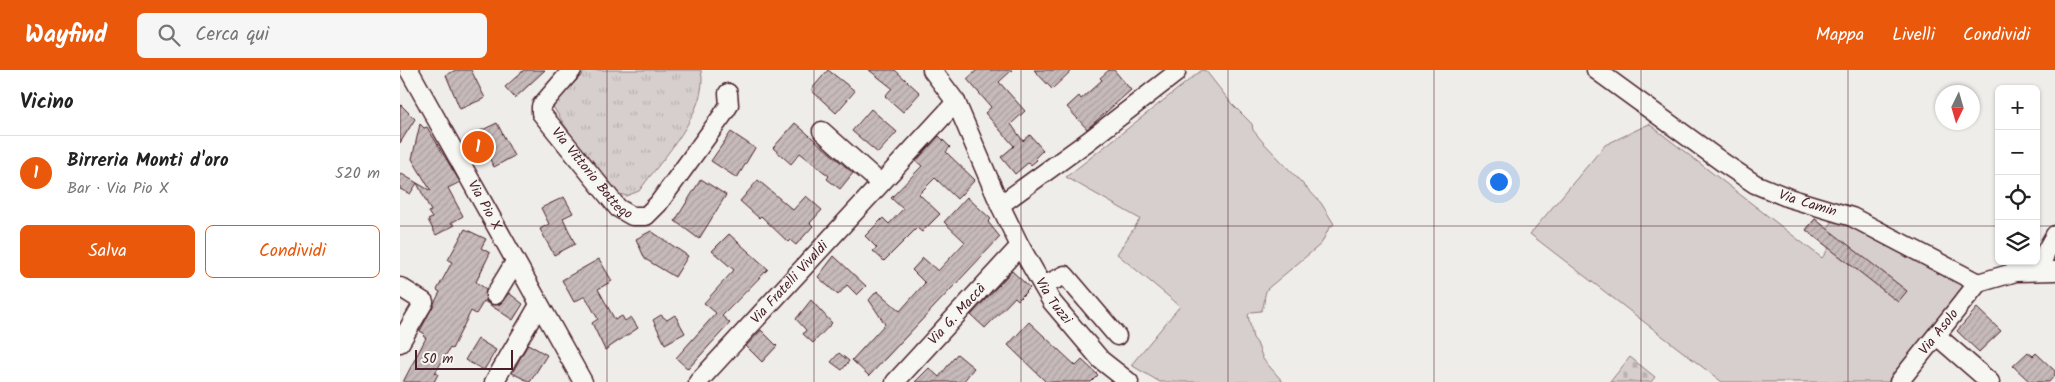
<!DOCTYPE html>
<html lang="it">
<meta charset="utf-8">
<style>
body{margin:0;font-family:Kalam,sans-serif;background:#f6f6f6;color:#222}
.controls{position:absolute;right:15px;top:15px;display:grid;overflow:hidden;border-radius:8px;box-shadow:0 1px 4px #0004}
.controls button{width:45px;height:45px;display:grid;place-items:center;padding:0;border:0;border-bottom:1px solid #e0e0e0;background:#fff;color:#222;font:25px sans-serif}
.compass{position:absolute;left:1535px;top:15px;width:45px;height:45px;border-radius:50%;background:#fff;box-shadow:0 1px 4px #0004;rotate:185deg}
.scale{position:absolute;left:15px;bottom:12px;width:98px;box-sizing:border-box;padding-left:5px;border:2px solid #4a1f2b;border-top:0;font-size:14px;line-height:18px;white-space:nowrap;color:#4a1f2b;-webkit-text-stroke:4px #f6f6f2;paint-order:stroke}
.you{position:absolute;left:1098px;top:111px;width:18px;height:18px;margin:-12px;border:4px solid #fff;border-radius:50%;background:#1a73e8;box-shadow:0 0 0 8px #1a73e833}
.badge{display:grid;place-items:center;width:32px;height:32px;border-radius:50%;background:#ea580c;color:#fff;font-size:16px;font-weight:700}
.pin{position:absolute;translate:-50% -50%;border:2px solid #fff;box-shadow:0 1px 5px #0006}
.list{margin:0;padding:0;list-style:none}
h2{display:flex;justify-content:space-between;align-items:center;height:65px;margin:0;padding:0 20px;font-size:21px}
h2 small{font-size:16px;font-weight:400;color:#767676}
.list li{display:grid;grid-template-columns:32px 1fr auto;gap:15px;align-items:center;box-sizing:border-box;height:75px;padding:0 20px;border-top:1px solid #e0e0e0}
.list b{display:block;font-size:19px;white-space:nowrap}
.list p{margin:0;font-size:16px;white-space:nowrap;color:#767676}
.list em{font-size:16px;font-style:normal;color:#767676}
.actions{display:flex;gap:10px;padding:15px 20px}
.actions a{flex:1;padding:11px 0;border:1px solid #ea580c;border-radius:8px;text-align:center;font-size:18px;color:#ea580c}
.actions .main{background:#ea580c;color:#fff}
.icon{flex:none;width:28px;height:28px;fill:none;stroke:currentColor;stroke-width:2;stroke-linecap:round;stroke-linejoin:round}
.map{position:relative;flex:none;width:1655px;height:312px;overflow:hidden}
header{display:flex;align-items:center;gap:30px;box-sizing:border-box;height:70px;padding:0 25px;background:#ea580c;color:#fff}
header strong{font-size:24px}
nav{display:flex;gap:28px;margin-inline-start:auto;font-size:18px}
.search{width:350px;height:45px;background:#f6f6f6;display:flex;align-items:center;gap:12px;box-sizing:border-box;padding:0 18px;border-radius:8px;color:#767676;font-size:19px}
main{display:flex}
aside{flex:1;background:#fff}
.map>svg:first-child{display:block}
</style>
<header>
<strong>Wayfind</strong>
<div class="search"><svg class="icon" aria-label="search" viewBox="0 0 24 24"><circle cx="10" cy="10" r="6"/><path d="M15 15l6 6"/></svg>Cerca qui</div>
<nav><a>Mappa</a><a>Livelli</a><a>Condividi</a></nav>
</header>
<main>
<aside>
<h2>Vicino<small></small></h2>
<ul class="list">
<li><span class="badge">1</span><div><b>Birreria Monti d'oro</b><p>Bar · Via Pio X</p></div><em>520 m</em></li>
</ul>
<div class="actions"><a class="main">Salva</a><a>Condividi</a></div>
</aside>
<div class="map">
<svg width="1655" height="312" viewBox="0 0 1655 312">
<defs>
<pattern id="cemetery-stones" width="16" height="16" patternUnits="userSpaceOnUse" patternTransform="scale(1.25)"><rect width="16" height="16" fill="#d7cfce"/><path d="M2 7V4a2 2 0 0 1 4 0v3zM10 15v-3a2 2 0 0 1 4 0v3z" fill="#bab1b1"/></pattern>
<pattern id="park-tufts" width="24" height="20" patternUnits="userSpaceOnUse" patternTransform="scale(1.25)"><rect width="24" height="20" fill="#d7cfce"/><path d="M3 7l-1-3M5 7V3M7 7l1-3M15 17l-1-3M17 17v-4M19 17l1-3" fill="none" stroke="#bab1b1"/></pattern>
<pattern id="building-hatch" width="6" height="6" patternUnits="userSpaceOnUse" patternTransform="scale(1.25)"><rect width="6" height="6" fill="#c6babb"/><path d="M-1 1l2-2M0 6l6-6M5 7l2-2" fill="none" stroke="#ac9fa1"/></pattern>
</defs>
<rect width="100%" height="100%" fill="#efedea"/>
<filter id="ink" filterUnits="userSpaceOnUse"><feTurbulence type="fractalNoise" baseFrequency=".02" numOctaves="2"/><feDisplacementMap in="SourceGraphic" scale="10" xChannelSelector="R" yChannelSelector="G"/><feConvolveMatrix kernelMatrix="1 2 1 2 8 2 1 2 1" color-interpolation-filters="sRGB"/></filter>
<g filter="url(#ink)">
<!-- grass -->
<g fill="#d7cfce" stroke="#90777c">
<path d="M802 0 806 1 831 33 852 54 853 60 862 71 921 133 934 154 929 158 921 174 867 219C863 227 866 233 861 241L851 242 848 245 853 268 857 273 863 289 883 312H760L731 295 780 236 717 184 740 149 666 107Z"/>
<polygon points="1249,54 1422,188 1429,178 1406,160 1415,149 1427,159 1436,147 1566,216 1493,312 1322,312 1130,164 1205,75"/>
</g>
<!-- cemetery -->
<polygon fill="url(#cemetery-stones)" stroke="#90777c" points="1230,287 1255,307 1251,312 1210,312"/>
<!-- park -->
<path fill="url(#park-tufts)" stroke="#90777c" d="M187 0H301C310 40 261 90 239 121L226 126 217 123 178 76 152 35Z"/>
<!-- building -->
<g fill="url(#building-hatch)" stroke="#4a1f2b">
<polygon points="56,0 71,0 85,28 60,39 46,5"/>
<polygon points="124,0 145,0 115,28 105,17"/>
<polygon points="428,0 455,21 436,43 411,20"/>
<polygon points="469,0 495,0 520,23 503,42 485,26 492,18"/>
<polygon points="577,0 612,0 599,12 625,41 611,54 623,71 630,65 643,80 635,88 637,90 631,95 629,92 615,104 601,87 614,76 585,43 591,37 567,9"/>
<polygon points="634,0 672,0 652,19"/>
<polygon points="709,0 714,0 731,20 687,59 667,37 679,26 681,29 702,10 700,8"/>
<polygon points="0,34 15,49 0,73"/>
<polygon points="471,39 497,62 478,83 452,61"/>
<polygon points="97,53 114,86 94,97 76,63"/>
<polygon points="395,53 453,103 440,119 427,109 429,106 400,83 391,94 373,78"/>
<polygon points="20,54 24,58 27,57 60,112 48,118 63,146 51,153 55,155 36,165 28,150 32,148 28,142 31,141 17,113 31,121 12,89"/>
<polygon points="331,62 355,78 337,108 311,91"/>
<polygon points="539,66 550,77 546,82 575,110 557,129 535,108 519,124 540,144 522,162 517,158 484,191 473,181 477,178 465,166 483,148 489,154 503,139 491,128 522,96 516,91"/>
<polygon points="0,103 17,113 10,124 0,119"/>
<polygon points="301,109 326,125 299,169 275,151"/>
<polygon points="358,110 393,140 406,126 422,140 410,153 413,156 396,175 390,170 388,172 361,146 359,148 340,131"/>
<polygon points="164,127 173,143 163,148 175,174 154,185 140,159 149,154 141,138"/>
<polygon points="567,127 591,149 588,152 600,167 469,306 452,290 485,254 469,230 477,221 500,241 525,213 512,200 523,188 538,201 565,172 544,152"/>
<polygon points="1415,149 1507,221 1498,232 1406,160"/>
<polygon points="65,159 86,169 81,178 90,183 76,212 86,219 86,231 90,234 100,234 109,223 123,234 113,250 84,231 76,244 71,241 52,279 50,278 35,303 38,304 34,312 3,312 26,268 23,266 25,264 20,261 40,222 37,220 52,192 48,190"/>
<polygon points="251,161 288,186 275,207 245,189 236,169"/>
<polygon points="329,164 368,199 322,246 330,253 288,299 276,288 316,243 304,233 334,200 312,181"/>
<polygon points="434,186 466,216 457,225 447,215 438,225 418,207"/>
<polygon points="199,189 212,211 198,219 215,250 222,246 225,251 231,247 238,258 205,280 192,253 198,249 185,226 174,232 162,210"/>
<polygon points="612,201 630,218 618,230 615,227 585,258 571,245"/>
<polygon points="411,230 432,253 413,273 403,264 406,260 396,249"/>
<polygon points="1577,238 1601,261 1579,282 1557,261"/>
<polygon points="261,245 267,250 275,245 285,263 265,274 253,250"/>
<polygon points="629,252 676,296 682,290 698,305 691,312 646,312 608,275"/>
<polygon points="361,260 377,276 362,292 346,276"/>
<polygon points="78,269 96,280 84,300 65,290"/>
<polygon points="128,274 147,285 130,312 112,303"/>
<polygon points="1628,282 1633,286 1636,283 1655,301 1655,305 1649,312 1630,312 1613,296"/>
<polygon points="439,283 449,291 442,300 431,292"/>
<polygon points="557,284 574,298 563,312 515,312 529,298 539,307"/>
</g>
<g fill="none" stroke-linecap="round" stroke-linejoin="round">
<!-- minor casing -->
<g stroke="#4a1f2b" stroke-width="21">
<g id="minor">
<path id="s1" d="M9 0 183 312"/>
<path id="s2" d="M172 0 141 36V43L218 138 232 146H246L258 134 322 46 329 35 328 23"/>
<path id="s3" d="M532 0 556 32 600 135 620 176 652 232 701 290 729 312"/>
<path id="s4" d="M1196 0 1325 94 1355 114 1389 128 1452 147 1578 213 1616 202 1655 201"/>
<polyline points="422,61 480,113"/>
<polyline points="600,135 687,72 776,3"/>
<polyline points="1640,200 1646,181 1655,165"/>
<polyline points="643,216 665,205 717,266"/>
<polyline points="0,217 24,232 0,273"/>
<polyline points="95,225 115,192"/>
<polyline points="1537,266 1590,312"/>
<polyline points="94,312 139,235"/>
<path id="s5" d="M298 312 556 32"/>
<path id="s6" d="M495 312 620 176"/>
<path id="s7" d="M1499 312 1578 213"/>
</g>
</g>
<!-- minor -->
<use href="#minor" stroke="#f6f6f2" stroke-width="18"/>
</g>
</g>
<!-- grid -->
<path fill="none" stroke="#4a1f2b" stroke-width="1" stroke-opacity="0.55" d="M207 0V312M414 0V312M621 0V312M828 0V312M1034 0V312M1241 0V312M1448 0V312M0 156H1599M1636 156H1655"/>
<g text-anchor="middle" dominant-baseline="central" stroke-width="4" stroke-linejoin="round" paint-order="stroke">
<!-- street labels -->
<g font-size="14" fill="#4a1f2b" stroke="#f6f6f2">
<text stroke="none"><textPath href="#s2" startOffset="134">Via Vittorio Bottego</textPath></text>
<text stroke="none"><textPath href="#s4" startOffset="252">Via Camin</textPath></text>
<text stroke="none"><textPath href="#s1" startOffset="155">Via Pio X</textPath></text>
<text stroke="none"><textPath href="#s5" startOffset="135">Via Fratelli Vivaldi</textPath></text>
<text stroke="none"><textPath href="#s3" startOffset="262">Via Tuzzi</textPath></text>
<text stroke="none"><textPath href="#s6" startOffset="92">Via G. Maccà</textPath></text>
<text stroke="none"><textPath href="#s7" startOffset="64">Via Asolo</textPath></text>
</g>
</g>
</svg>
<div class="controls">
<button>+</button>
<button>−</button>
<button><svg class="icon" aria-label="locate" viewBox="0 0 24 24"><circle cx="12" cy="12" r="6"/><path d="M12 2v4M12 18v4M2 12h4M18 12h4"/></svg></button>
<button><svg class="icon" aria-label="layers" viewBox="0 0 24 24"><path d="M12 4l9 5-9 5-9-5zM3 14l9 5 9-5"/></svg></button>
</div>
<svg class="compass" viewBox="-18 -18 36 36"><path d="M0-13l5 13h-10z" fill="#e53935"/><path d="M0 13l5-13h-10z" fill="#767676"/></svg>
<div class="scale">50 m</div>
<div class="you"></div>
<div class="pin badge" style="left:78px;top:77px">1</div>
</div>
</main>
